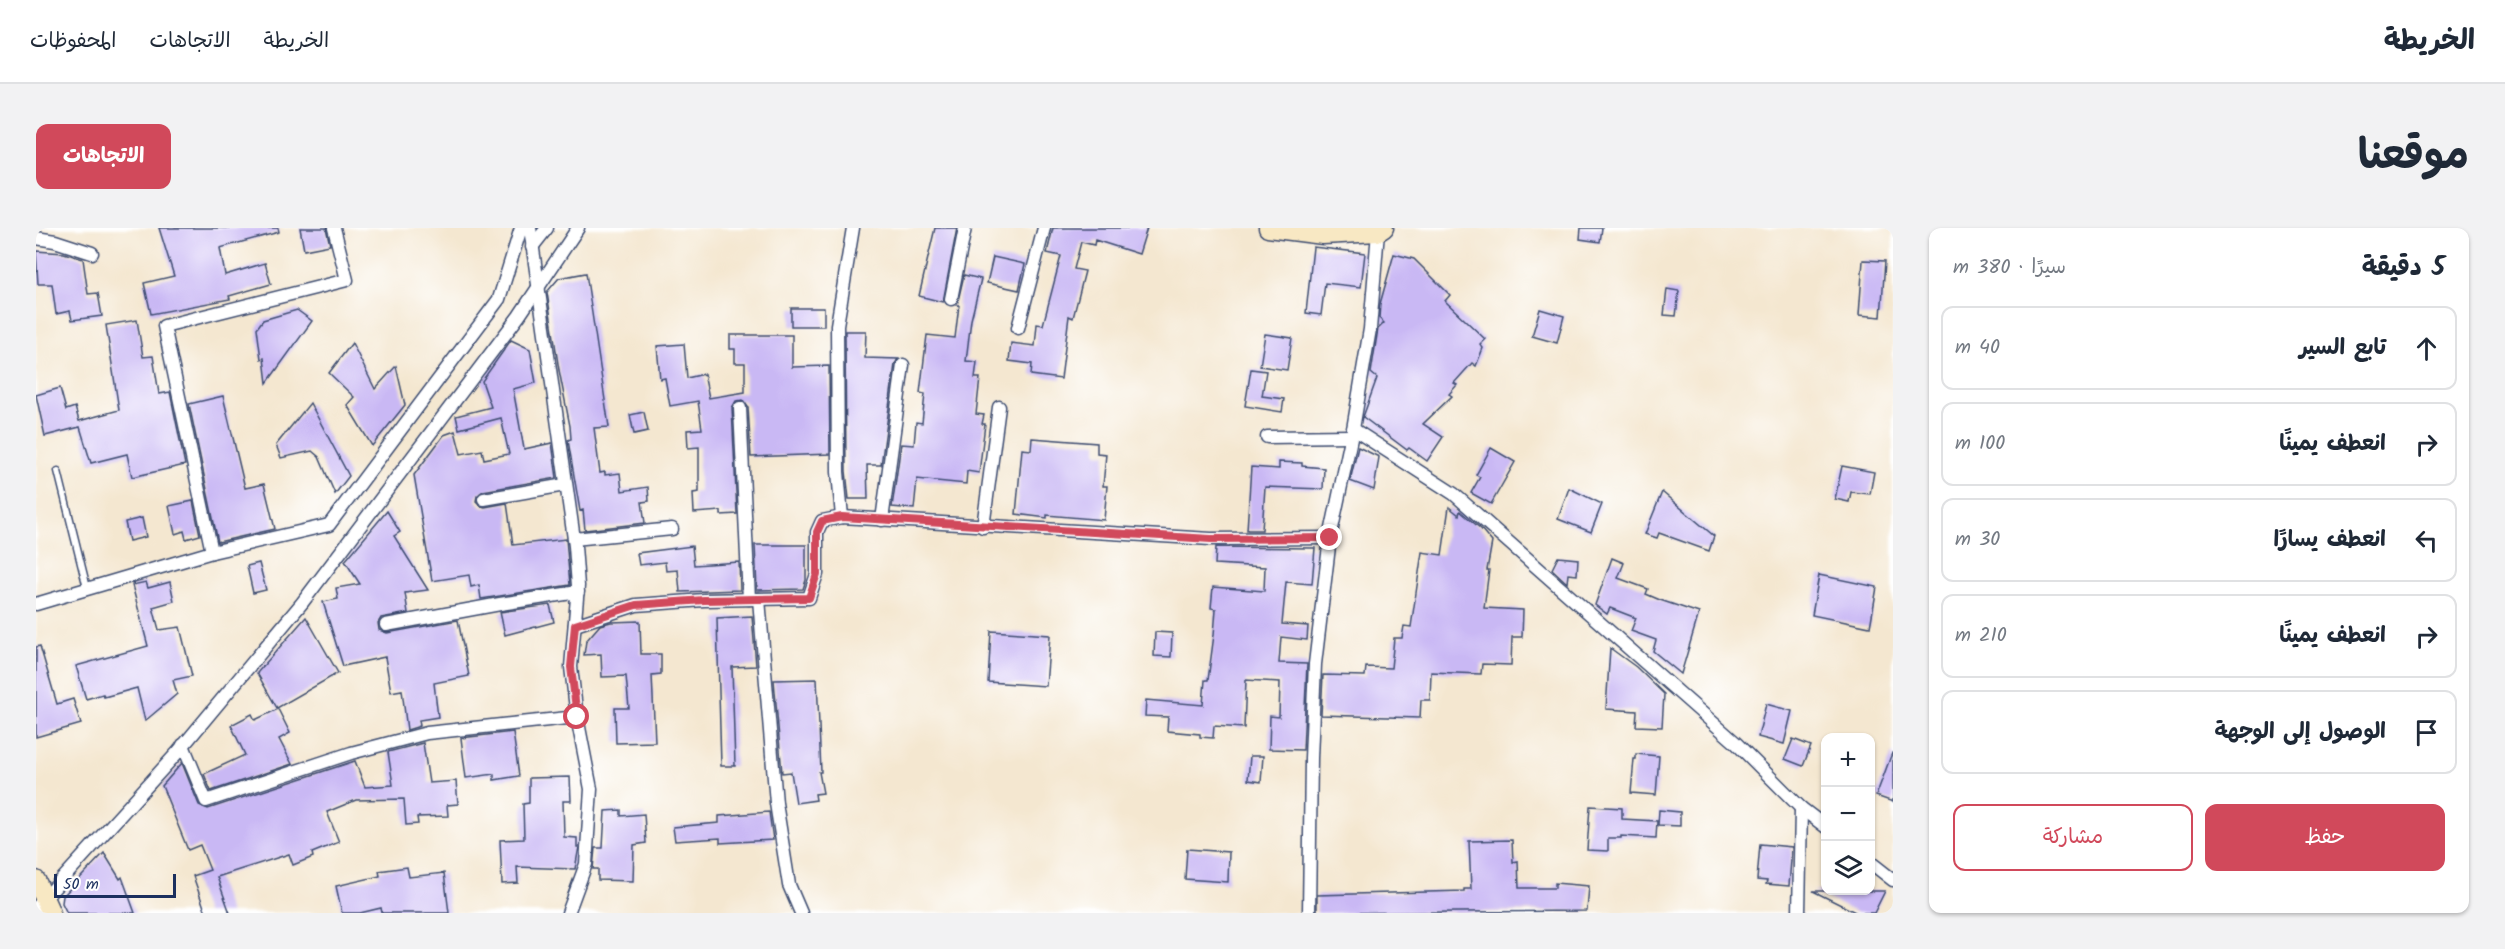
<!DOCTYPE html>
<html lang="ar">
<meta charset="utf-8">
<style>
body{margin:0;font-family:Kalam,"Playpen Sans Arabic",sans-serif;background:#f2f2f3;color:#1f2937;direction:rtl}
.controls{position:absolute;right:18px;bottom:18px;display:grid;overflow:hidden;border-radius:12px;box-shadow:0 2px 4px #0004}
.controls button{width:54px;height:54px;display:grid;place-items:center;padding:0;border:0;border-bottom:2px solid #e0e1e3;background:#fff;color:#1f2937;font:30px sans-serif}
.scale{position:absolute;left:18px;bottom:15px;width:122px;box-sizing:border-box;padding-left:6px;border:3px solid #1b2f5e;border-top:0;font-size:16px;line-height:21px;white-space:nowrap;color:#1b2f5e;-webkit-text-stroke:4px #fff;paint-order:stroke}
.stop{position:absolute;width:18px;height:18px;margin:-14px;border:4px solid #d1495b;border-radius:50%;background:#fff}
.stop.end{background:#d1495b;border-color:#fff;box-shadow:0 2px 6px #0008}
.list{margin:0;padding:0;list-style:none}
h2{display:flex;justify-content:space-between;align-items:center;height:78px;margin:0;padding:0 24px;font-size:26px}
h2 small{font-size:20px;font-weight:400;color:#747a83}
.list li{display:grid;grid-template-columns:39px 1fr auto;gap:18px;align-items:center;box-sizing:border-box;height:84px;margin:0 12px 12px;padding:0 12px;border:2px solid #e0e1e3;border-radius:12px}
.list b{display:block;font-size:22px;white-space:nowrap}
.list em{font-size:20px;font-style:normal;color:#747a83}
.actions{display:flex;gap:12px;padding:18px 24px}
.actions a{flex:1;padding:14px 0;border:2px solid #d1495b;border-radius:12px;text-align:center;font-size:21px;color:#d1495b}
.actions .main{background:#d1495b;color:#fff}
.icon{flex:none;width:33px;height:33px;fill:none;stroke:currentColor;stroke-width:2;stroke-linecap:round;stroke-linejoin:round}
.map{position:relative;flex:none;width:1857px;height:685px;overflow:hidden;direction:ltr;border-radius:12px}
header{display:flex;align-items:center;gap:36px;box-sizing:border-box;height:84px;padding:0 30px;background:#fff;border-bottom:2px solid #e0e1e3}
header strong{font-size:28px}
nav{display:flex;gap:33px;margin-inline-start:auto;font-size:21px}
.intro{display:flex;align-items:center;justify-content:space-between;box-sizing:border-box;height:144px;padding:0 36px}
h1{margin:0;font-size:42px}
.button{padding:15px 27px;border-radius:12px;background:#d1495b;color:#fff;font-size:21px;font-weight:700}
main{display:flex;gap:36px;padding:0 36px}
aside{flex:1;background:#fff;border-radius:12px;box-shadow:0 2px 4px #0004}
.map>svg:first-child{display:block}
</style>
<header>
<strong>الخريطة</strong>
<nav><a>الخريطة</a><a>الاتجاهات</a><a>المحفوظات</a></nav>
</header>
<div class="intro"><h1>موقعنا</h1><a class="button">الاتجاهات</a></div>
<main>
<aside>
<h2>5 دقيقة<small>سيرًا · 380 m</small></h2>
<ul class="list">
<li><svg class="icon" aria-label="ahead" viewBox="0 0 24 24"><path d="M12 20V5M6 11l6-6 6 6"/></svg><div><b>تابع السير</b></div><em>40 m</em></li>
<li><svg class="icon" aria-label="right" viewBox="0 0 24 24"><path d="M7 20v-9h11M14 6l5 5-5 5"/></svg><div><b>انعطف يمينًا</b></div><em>100 m</em></li>
<li><svg class="icon" aria-label="left" viewBox="0 0 24 24"><path d="M17 20v-9H6M10 6l-5 5 5 5"/></svg><div><b>انعطف يسارًا</b></div><em>30 m</em></li>
<li><svg class="icon" aria-label="right" viewBox="0 0 24 24"><path d="M7 20v-9h11M14 6l5 5-5 5"/></svg><div><b>انعطف يمينًا</b></div><em>210 m</em></li>
<li><svg class="icon" aria-label="arrive" viewBox="0 0 24 24"><path d="M6 21V4h12l-3 4 3 4H6"/></svg><div><b>الوصول إلى الوجهة</b></div></li>
</ul>
<div class="actions"><a class="main">حفظ</a><a>مشاركة</a></div>
</aside>
<div class="map">
<svg width="1857" height="685" viewBox="0 0 1857 685">
<rect width="100%" height="100%" fill="#fff"/>
<filter id="ink" filterUnits="userSpaceOnUse"><feTurbulence type="fractalNoise" baseFrequency=".0167" numOctaves="2"/><feDisplacementMap in="SourceGraphic" scale="12" xChannelSelector="R" yChannelSelector="G"/><feConvolveMatrix kernelMatrix="1 2 1 2 8 2 1 2 1" color-interpolation-filters="sRGB"/></filter>
<filter id="wash" filterUnits="userSpaceOnUse"><feTurbulence type="fractalNoise" baseFrequency=".008" numOctaves="4" result="noise"/><feDisplacementMap in="SourceGraphic" scale="24" xChannelSelector="R" yChannelSelector="G"/><feGaussianBlur stdDeviation="1.35" result="paint"/><feColorMatrix in="noise" values="0 0 0 0 0 0 0 0 0 0 0 0 0 0 0 0 0 1.4 0 .05"/><feComposite in="paint" operator="in"/></filter>
<g filter="url(#wash)">
<rect width="100%" height="100%" fill="#f4e7d0"/>
<g id="blocks">
<!-- building -->
<g fill="#c9b8f4">
<polygon points="123,0 242,0 243,4 184,20 189,47 229,35 235,56 193,68 194,71 115,86 108,55 138,48"/>
<polygon points="264,0 290,0 294,17 268,22"/>
<polygon points="899,0 921,0 907,74 883,68"/>
<polygon points="1017,0 1111,0 1103,26 1059,12 1058,17 1045,14 1038,41 1049,43 1037,90 1033,88 1025,151 995,147 996,136 973,133 975,115 999,118 1001,96 1007,97 1025,28 1011,25"/>
<polygon points="1545,0 1566,0 1564,14 1544,11"/>
<polygon points="1277,19 1329,25 1325,59 1289,55 1285,87 1270,85"/>
<polygon points="0,23 28,25 47,31 52,66 62,65 66,88 36,92 34,83 20,86 16,56 2,56"/>
<polygon points="1358,26 1378,31 1414,67 1409,73 1449,111 1444,116 1447,120 1440,138 1436,135 1418,155 1421,157 1413,166 1416,168 1387,196 1407,209 1391,233 1373,220 1371,222 1327,189 1341,150 1335,145 1342,101 1348,95 1343,90 1344,76"/>
<polygon points="957,29 989,36 983,62 951,55"/>
<polygon points="1827,32 1849,33 1845,89 1823,87"/>
<polygon points="550,45 573,199 558,200 564,245 569,244 569,247 584,245 586,263 612,259 613,273 606,274 609,295 549,302 547,282 544,283 532,212 535,211 534,198 523,142 511,64 523,50"/>
<polygon points="928,47 945,51 935,92 930,133 941,134 939,150 944,150 940,186 948,187 946,196 949,196 943,245 931,243 930,256 881,251 878,281 856,279 865,216 878,217 880,194 886,195 889,166 884,165 891,107 919,110 923,77 921,77"/>
<polygon points="1631,61 1643,63 1640,88 1628,87"/>
<rect x="755" y="80" width="33" height="18"/>
<polygon points="1504,81 1528,88 1521,115 1496,108"/>
<polygon points="261,82 276,93 231,155 228,130 225,131 221,100 227,92"/>
<polygon points="101,92 107,129 117,128 123,166 134,164 149,237 96,249 91,226 55,235 44,199 9,208 0,167 24,160 30,182 39,179 43,193 83,182 70,97"/>
<polygon points="809,103 830,103 829,130 862,131 859,136 845,237 831,237 832,271 813,271 810,243"/>
<polygon points="1229,106 1256,110 1251,142 1224,138"/>
<polygon points="694,107 756,107 756,139 793,138 794,226 715,229 712,179 707,172 700,173 696,180 701,286 685,287 685,283 658,285 657,265 663,264 663,219 652,220 651,202 666,201 662,173 634,178 629,150 624,151 621,118 648,116 651,150 668,146 673,170 709,164 709,135 699,135 699,121 694,121"/>
<polygon points="475,112 494,121 500,155 477,161 488,221 516,215 521,250 447,263 441,268 440,273 445,278 449,279 471,275 477,317 530,311 534,357 445,371 443,357 435,359 433,347 396,353 378,247 408,207 419,203 425,226 446,222 448,231 473,226 465,190 423,201 420,188 455,179 446,153"/>
<polygon points="316,115 339,161 360,138 369,177 336,218 311,177 318,169 293,145"/>
<polygon points="1215,141 1230,143 1226,168 1248,171 1246,184 1209,178"/>
<polygon points="187,168 209,260 228,256 239,301 182,314 153,176"/>
<polygon points="274,175 313,248 299,266 283,229 276,223 245,230 240,217"/>
<polygon points="608,184 612,203 598,206 594,187"/>
<polygon points="996,210 1061,215 1061,225 1070,226 1067,258 1071,258 1068,292 1011,287 1011,290 980,286 986,221 995,222"/>
<polygon points="1322,219 1343,229 1338,262 1314,253"/>
<polygon points="1455,220 1479,234 1455,276 1435,265 1444,249 1440,247"/>
<polygon points="1243,234 1266,235 1266,238 1288,240 1287,261 1229,259 1226,302 1211,302 1215,239 1243,241"/>
<polygon points="1806,238 1838,244 1834,266 1815,264 1813,274 1799,271"/>
<polygon points="1533,260 1566,276 1555,304 1522,291"/>
<polygon points="1626,264 1678,308 1673,323 1623,305 1621,310 1609,306"/>
<polygon points="157,273 164,307 150,311 148,303 139,306 133,278"/>
<polygon points="1413,279 1423,287 1424,283 1445,301 1456,314 1451,342 1453,342 1448,380 1487,382 1486,409 1476,409 1475,437 1446,436 1445,446 1395,444 1394,472 1385,472 1384,490 1285,487 1287,447 1329,448 1330,439 1355,440 1358,410 1366,410 1368,398 1375,399 1386,324 1406,327"/>
<polygon points="351,283 364,304 358,308 392,362 369,365 372,385 345,390 342,395 343,402 351,405 422,392 433,448 398,455 402,489 383,492 384,498 371,502 366,462 355,464 349,429 307,438 287,374 302,371 300,360 324,356 309,333"/>
<polygon points="106,290 110,309 93,313 89,294"/>
<polygon points="719,317 770,317 770,352 767,361 721,362"/>
<polygon points="656,318 658,337 703,334 704,362 644,364 642,342 630,343 629,334 603,337 601,325"/>
<polygon points="1180,319 1279,320 1276,356 1250,354 1246,396 1272,398 1271,412 1245,409 1243,435 1271,436 1267,522 1233,521 1234,488 1243,489 1244,454 1210,452 1208,500 1178,498 1177,510 1164,509 1164,506 1131,503 1132,489 1109,488 1110,472 1167,477 1169,452 1172,452 1178,407 1180,381 1175,380 1177,359 1228,363 1229,339 1179,336"/>
<polygon points="1522,329 1542,331 1541,347 1532,346 1531,355 1516,341"/>
<polygon points="1576,330 1588,335 1582,350 1612,361 1610,366 1624,372 1663,385 1645,446 1617,423 1620,412 1595,403 1600,390 1574,380 1571,386 1559,377"/>
<polygon points="223,335 230,362 217,365 211,338"/>
<polygon points="1783,347 1841,359 1834,399 1776,387"/>
<polygon points="110,354 112,360 134,354 138,373 117,379 123,402 144,399 156,448 137,452 141,466 109,493 101,460 68,469 67,466 50,471 40,438 112,418 96,357"/>
<polygon points="514,377 518,394 469,407 464,384"/>
<polygon points="716,388 720,438 696,439 699,538 685,538 681,390"/>
<polygon points="270,389 302,445 241,480 221,445"/>
<polygon points="604,393 605,426 625,426 625,446 616,447 619,514 580,515 579,480 593,480 590,448 566,449 565,426 548,427 550,413 564,397 575,394"/>
<polygon points="955,403 1014,407 1010,458 952,454"/>
<polygon points="1119,404 1136,405 1135,429 1118,428"/>
<polygon points="4,418 21,476 37,471 45,496 0,509 0,419"/>
<polygon points="1574,420 1600,439 1628,466 1626,499 1600,498 1601,483 1570,481"/>
<polygon points="781,451 785,544 783,544 787,565 779,566 780,572 760,575 755,544 746,545 738,452"/>
<polygon points="1730,476 1756,483 1748,516 1722,509"/>
<polygon points="242,481 254,505 243,511 256,536 175,563 168,546 209,527 195,497 216,486 219,492"/>
<polygon points="477,504 483,548 458,552 458,546 430,550 425,510"/>
<polygon points="1757,511 1775,518 1767,538 1749,531"/>
<polygon points="387,515 393,555 420,553 422,576 411,577 412,588 381,589 382,596 370,597 368,571 320,572 291,584 303,614 276,625 277,629 257,637 253,626 181,649 194,685 170,685 157,648 174,642 164,617 152,622 126,558 146,535 163,577 172,581 319,533 329,559 357,557 352,524"/>
<polygon points="1856,525 1857,526 1857,574 1840,568"/>
<polygon points="1600,526 1623,528 1620,567 1595,565 1598,531 1600,531"/>
<polygon points="1214,528 1227,528 1225,554 1212,552"/>
<polygon points="534,549 535,573 527,573 528,609 541,610 541,619 543,619 539,641 481,639 482,655 466,656 464,612 488,611 487,576 493,575 493,550"/>
<polygon points="1554,578 1586,580 1586,591 1621,593 1620,610 1585,608 1585,610 1572,610 1572,623 1551,622"/>
<polygon points="585,582 585,588 608,586 610,615 598,617 597,653 562,652 562,641 557,641 559,620 567,620 569,583"/>
<polygon points="1623,582 1644,584 1644,598 1622,597"/>
<polygon points="733,584 737,612 684,615 684,610 639,613 637,599 683,595 683,588"/>
<polygon points="1476,612 1477,634 1482,633 1483,660 1519,660 1519,655 1553,658 1551,683 1281,685 1281,667 1428,663 1428,661 1435,661 1433,613"/>
<polygon points="1724,616 1756,619 1753,658 1730,656 1731,653 1721,652"/>
<polygon points="1151,621 1193,624 1192,654 1149,651"/>
<polygon points="68,625 84,651 86,649 99,685 31,685 26,675 27,668"/>
<polygon points="371,639 373,649 408,645 413,685 346,685 345,680 324,685 306,685 300,658 344,648 343,643"/>
<polygon points="1777,663 1849,663 1838,685 1821,685"/>
</g>
</g>
</g>
<g filter="url(#ink)">
<use href="#blocks" fill-opacity="0" stroke="#3c4b6f" stroke-width="1.5"/>
<g fill="none" stroke-linecap="round" stroke-linejoin="round">
<!-- lane casing -->
<g stroke="#3c4b6f" stroke-width="9">
<polyline id="lane" points="22,243 51,360"/>
</g>
<!-- street casing -->
<g stroke="#3c4b6f" stroke-width="15">
<g id="street">
<polyline points="494,0 539,318 542,358 535,439 541,489 555,561 550,636 532,685"/>
<polyline points="0,10 19,13 56,25"/>
<polyline points="496,19 511,0"/>
<polyline points="915,71 929,0"/>
<polyline points="982,100 1008,0"/>
<polyline points="704,180 713,371"/>
<polyline points="1317,201 1418,266 1700,515 1765,580 1790,599"/>
<polyline points="1231,209 1315,208"/>
<polyline points="448,271 529,257"/>
<polyline points="806,289 802,244 801,97 817,0"/>
<polyline points="846,292 867,137"/>
<polyline points="947,299 963,179"/>
<polyline points="538,311 636,301"/>
<polyline points="176,324 128,98 311,52 298,0"/>
<polyline points="723,371 740,575 753,657 765,685"/>
<polyline points="0,376 176,324 293,297 463,71 485,0"/>
<polyline points="350,397 464,376 542,364"/>
<polyline points="539,397 600,377 668,372 773,370 781,346 781,304 786,293 806,289 1175,311 1294,310"/>
<polyline points="147,517 170,573 315,525 391,505 541,489"/>
<polyline points="1834,634 1857,652"/>
<polyline points="0,680 142,524 266,375 483,88 542,0"/>
<polyline points="1273,685 1275,530 1279,436 1294,310 1317,201 1334,101 1342,4"/>
<polyline points="1763,685 1765,580"/>
</g>
</g>
<!-- secondary casing -->
<g stroke="#3c4b6f" stroke-width="21">
<g id="secondary">
<polyline points="1232,0 1287,7 1342,4 1348,0"/>
<polyline points="0,652 15,685"/>
</g>
</g>
<!-- lane -->
<use href="#lane" stroke="#fff" stroke-width="6"/>
<!-- street -->
<use href="#street" stroke="#fff" stroke-width="12"/>
<!-- secondary -->
<use href="#secondary" stroke="#f8e8c3" stroke-width="18"/>
</g>
</g>
<g fill="none" stroke-linecap="round" stroke-linejoin="round" filter="url(#ink)">
<!-- route -->
<polyline stroke="#d1495b" stroke-width="8" points="541,489 535,439 539,397 600,377 668,372 773,370 781,346 781,304 786,293 806,289 1175,311 1294,310"/>
</g>
</svg>
<div class="controls">
<button>+</button>
<button>−</button>
<button><svg class="icon" aria-label="layers" viewBox="0 0 24 24"><path d="M12 4l9 5-9 5-9-5zM3 14l9 5 9-5"/></svg></button>
</div>
<div class="scale">50 m</div>
<div class="stop" style="left:541px;top:489px"></div>
<div class="stop end" style="left:1294px;top:310px"></div>
</div>
</main>
